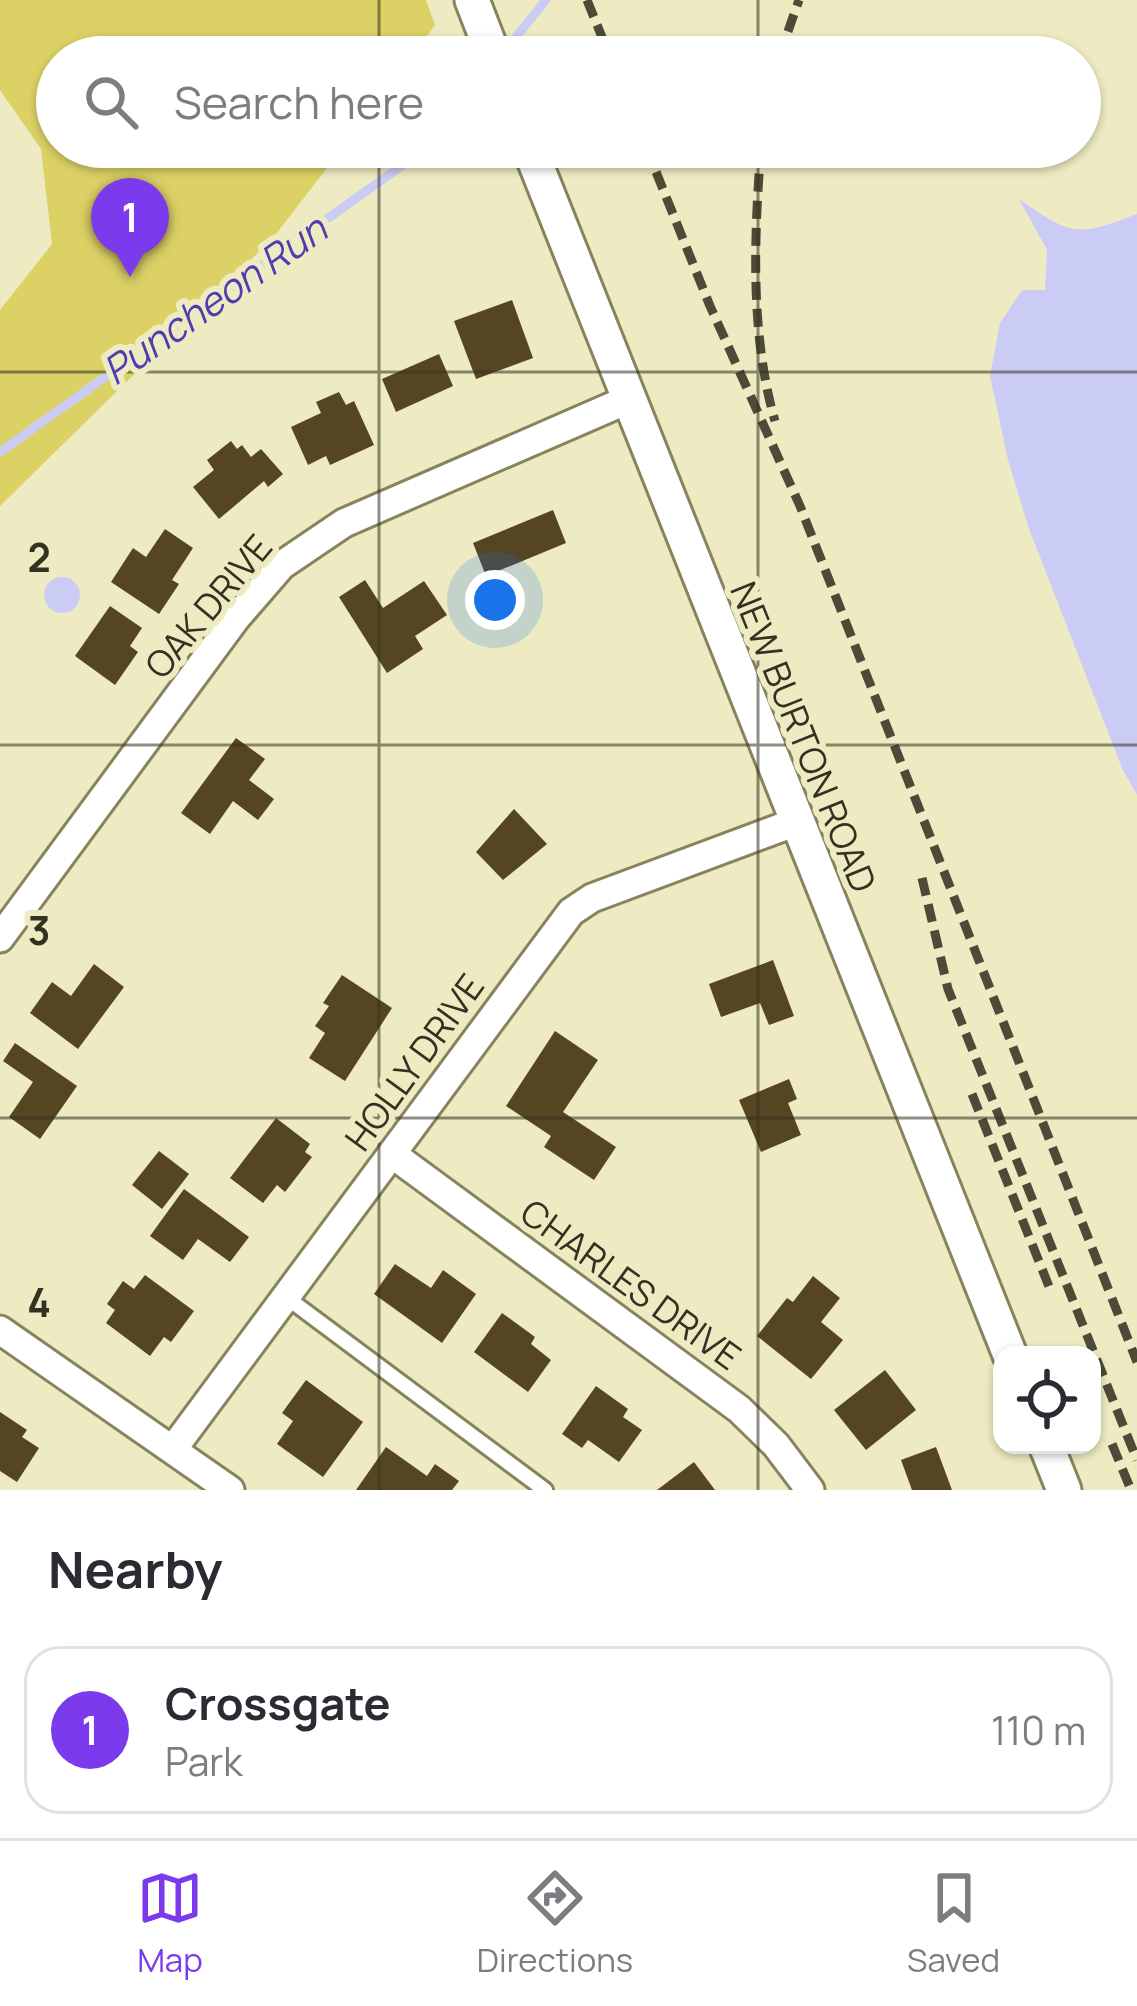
<!DOCTYPE html>
<style>
body{margin:0;font-family:Manrope,sans-serif;background:#f2f2f3;color:#2b2b33}
.controls{position:absolute;right:36px;bottom:36px;display:grid;overflow:hidden;border-radius:24px;box-shadow:0 3px 9px #0004}
.controls button{width:108px;height:108px;display:grid;place-items:center;padding:0;border:0;border-bottom:3px solid #e1e1e2;background:#fff;color:#2b2b33;font:60px sans-serif}
.you{position:absolute;left:495px;top:600px;width:42px;height:42px;margin:-30px;border:9px solid #fff;border-radius:50%;background:#1a73e8;box-shadow:0 0 0 18px #1a73e833}
.badge{display:grid;place-items:center;width:78px;height:78px;border-radius:50%;background:#7c3aed;color:#fff;font-size:39px;font-weight:700}
.pin{position:absolute;translate:-50% -99px;filter:drop-shadow(0 3px 6px #0008)}
.pin::after{content:'';position:absolute;top:63px;width:42px;height:36px;background:inherit;clip-path:polygon(0 0,100% 0,50% 100%)}
.list{margin:0;padding:0;list-style:none}
h2{display:flex;justify-content:space-between;align-items:center;height:156px;margin:0;padding:0 48px;font-size:51px}
h2 small{font-size:39px;font-weight:400;color:#7c7c81}
.list li{display:grid;grid-template-columns:78px 1fr auto;gap:36px;align-items:center;box-sizing:border-box;height:168px;margin:0 24px 24px;padding:0 24px;border:3px solid #e1e1e2;border-radius:36px}
.list b{display:block;font-size:45px;white-space:nowrap}
.list p{margin:0;font-size:39px;white-space:nowrap;color:#7c7c81}
.list em{font-size:39px;font-style:normal;color:#7c7c81}
.icon{flex:none;width:66px;height:66px;fill:none;stroke:currentColor;stroke-width:2;stroke-linecap:round;stroke-linejoin:round}
.map{position:relative;flex:none;width:1137px;height:1490px;overflow:hidden}
.search{position:absolute;background:#fff;box-shadow:0 3px 9px #0004;left:36px;right:36px;top:36px;height:132px;display:flex;align-items:center;gap:30px;box-sizing:border-box;padding:0 42px;border-radius:66px;color:#7c7c81;font-size:45px}
.sheet{height:348px;background:#fff}
nav{display:flex;justify-content:space-around;align-items:center;box-sizing:border-box;height:168px;border-top:3px solid #e1e1e2;background:#fff;font-size:33px;color:#7c7c81}
nav a{display:grid;justify-items:center;gap:6px}
nav .on{color:#7c3aed}
.map>svg:first-child{display:block}
</style>
<div class="map">
<svg width="1137" height="1490" viewBox="0 0 1137 1490">
<rect width="100%" height="100%" fill="#eeebc2"/>
<!-- green -->
<polygon fill="#dcd165" points="0,0 426,0 435,25 411,57 57,57 57,147 343,147 273,238 0,506 0,310 52,244 41,149 0,90"/>
<!-- water -->
<g fill="#cbccf6">
<path d="M1019 199C1071 236 1078 237 1137 214V795L1122 768 1028 526 1008 460 990 376 1000 323 1022 290H1045L1047 250Z"/>
<circle cx="62" cy="595" r="18"/>
</g>
<g fill="none" stroke-linecap="round" stroke-linejoin="round">
<!-- stream -->
<g stroke="#cbccf6" stroke-width="9">
<polyline points="508,47 546,0"/>
<polyline points="0,452 428,147"/>
</g>
</g>
<!-- building -->
<g fill="#554523">
<polygon points="512,300 533,358 476,379 454,321"/>
<polygon points="439,354 453,386 396,412 382,379"/>
<polygon points="339,392 346,405 354,401 374,445 330,465 326,456 308,465 291,427 321,413 316,402"/>
<polygon points="231,441 237,449 242,445 251,457 261,449 283,474 268,487 264,481 219,519 193,487 214,470 207,460"/>
<polygon points="553,510 566,543 486,576 473,543"/>
<polygon points="165,529 193,548 172,580 179,584 159,614 111,582 133,548 146,557"/>
<polygon points="365,580 383,608 424,581 447,615 415,636 423,649 387,673 339,597"/>
<polygon points="110,606 142,628 130,646 138,652 115,685 75,656"/>
<polygon points="236,738 265,759 249,780 274,799 258,820 233,801 210,834 181,813"/>
<polygon points="514,809 547,844 503,880 476,852"/>
<polygon points="773,960 794,1016 769,1025 760,1003 721,1017 709,984"/>
<polygon points="94,964 124,987 78,1049 30,1013 52,982 71,996"/>
<polygon points="342,975 392,1008 345,1081 309,1058 325,1033 315,1026 329,1006 323,1003"/>
<polygon points="555,1031 598,1060 563,1112 616,1147 594,1180 544,1147 551,1136 506,1106"/>
<polygon points="15,1043 77,1086 40,1139 9,1117 33,1082 3,1061"/>
<polygon points="789,1079 797,1099 788,1103 801,1135 761,1152 739,1100"/>
<polygon points="276,1118 310,1144 305,1152 312,1157 285,1192 277,1185 263,1203 230,1178"/>
<polygon points="159,1151 189,1174 162,1209 132,1185"/>
<polygon points="184,1189 249,1237 230,1262 198,1239 183,1260 150,1236"/>
<polygon points="395,1264 431,1288 443,1270 476,1294 442,1343 374,1294"/>
<polygon points="145,1275 194,1311 171,1342 164,1337 150,1356 106,1323 115,1310 107,1304 123,1281 134,1289"/>
<polygon points="813,1276 840,1298 821,1322 843,1340 811,1379 757,1336 787,1298 793,1302"/>
<polygon points="502,1313 535,1337 531,1344 551,1360 528,1392 474,1352"/>
<polygon points="885,1370 916,1410 866,1450 834,1410"/>
<polygon points="306,1380 363,1422 323,1477 277,1444 293,1421 282,1413"/>
<polygon points="596,1386 628,1409 623,1417 642,1430 619,1462 588,1440 582,1448 562,1434"/>
<polygon points="0,1412 27,1430 22,1437 39,1448 17,1482 0,1471"/>
<polygon points="386,1447 427,1476 435,1464 459,1481 452,1490 356,1490"/>
<polygon points="936,1447 952,1490 912,1490 901,1460"/>
<polygon points="694,1462 715,1490 657,1490"/>
</g>
<g fill="none" stroke-linecap="round" stroke-linejoin="round">
<!-- service casing -->
<g stroke="#86835d" stroke-width="20">
<polyline id="service" points="286,1297 545,1490"/>
</g>
<!-- minor casing -->
<g stroke="#86835d" stroke-width="33">
<g id="minor">
<polyline points="0,938 236,618 282,565 344,523 627,400"/>
<polyline points="392,1154 739,1409 776,1445 810,1490"/>
<polyline points="0,1330 230,1490"/>
<polyline points="173,1449 571,912 592,898 796,822"/>
</g>
</g>
<!-- tertiary casing -->
<g stroke="#86835d" stroke-width="39">
<g id="tertiary">
<polyline points="472,0 494,57"/>
<polyline points="529,147 1010,1355"/>
<polyline points="1046,1445 1064,1490"/>
</g>
</g>
<!-- service -->
<use href="#service" stroke="#fff" stroke-width="14"/>
<!-- minor -->
<use href="#minor" stroke="#fff" stroke-width="27"/>
<!-- tertiary -->
<use href="#tertiary" stroke="#fff" stroke-width="33"/>
<!-- rail -->
<g stroke="#4d4a37" stroke-width="9" stroke-dasharray="18 9" stroke-linecap="butt">
<polyline points="587,0 610,57"/>
<polyline points="779,57 799,0"/>
<polyline points="646,147 710,306 800,506 1137,1362"/>
<path d="M761 147C754 236 750 334 775 421"/>
<polyline points="922,878 948,989 1137,1460"/>
<polyline points="972,1094 1050,1289"/>
<polyline points="1112,1444 1131,1490"/>
</g>
</g>
<!-- grid -->
<path fill="none" stroke="#333121" stroke-width="3" stroke-opacity="0.55" d="M379 0V57M758 0V57M379 147V1490M758 147V1490M0 372H1137M0 745H1137M0 1118H1137"/>
<g text-anchor="middle" dominant-baseline="central" stroke-width="12" stroke-linejoin="round" paint-order="stroke">
<!-- street labels -->
<g font-size="36" fill="#333121" stroke="#eeebc2">
<text transform="translate(208 606) rotate(-50)">OAK DRIVE</text>
<text transform="translate(804 737) rotate(68)">NEW BURTON ROAD</text>
<text transform="translate(414 1062) rotate(-54)">HOLLY DRIVE</text>
<text transform="translate(631 1284) rotate(36)">CHARLES DRIVE</text>
</g>
<!-- water labels -->
<g font-size="39" font-style="italic" fill="#4e3db0" stroke="#eeebc2">
<text transform="translate(214 299) rotate(-35)">Puncheon Run</text>
</g>
</g>
<g font-size="39" text-anchor="middle" font-weight="bold" fill="#333121" stroke="#eeebc2" stroke-width="12" stroke-linejoin="round" paint-order="stroke">
<text x="39" y="572">2</text>
<text x="39" y="945">3</text>
<text x="39" y="1317">4</text>
</g>
</svg>
<div class="controls">
<button><svg class="icon" aria-label="locate" viewBox="0 0 24 24"><circle cx="12" cy="12" r="6"/><path d="M12 2v4M12 18v4M2 12h4M18 12h4"/></svg></button>
</div>
<div class="you"></div>
<div class="pin badge" style="left:130px;top:277px">1</div>
<div class="search"><svg class="icon" aria-label="search" viewBox="0 0 24 24"><circle cx="10" cy="10" r="6"/><path d="M15 15l6 6"/></svg>Search here</div>
</div>
<section class="sheet">
<h2>Nearby<small></small></h2>
<ul class="list">
<li><span class="badge">1</span><div><b>Crossgate</b><p>Park</p></div><em>110 m</em></li>
</ul>
</section>
<nav>
<a class="on"><svg class="icon" aria-label="map" viewBox="0 0 24 24"><path d="M3 6l6-2 6 2 6-2v14l-6 2-6-2-6 2zM9 4v14M15 6v14"/></svg>Map</a>
<a><svg class="icon" aria-label="directions" viewBox="0 0 24 24"><path d="M12 3l9 9-9 9-9-9zM9 14v-3h6M13 9l2 2-2 2"/></svg>Directions</a>
<a><svg class="icon" aria-label="saved" viewBox="0 0 24 24"><path d="M7 4h10v16l-5-4-5 4z"/></svg>Saved</a>
</nav>
